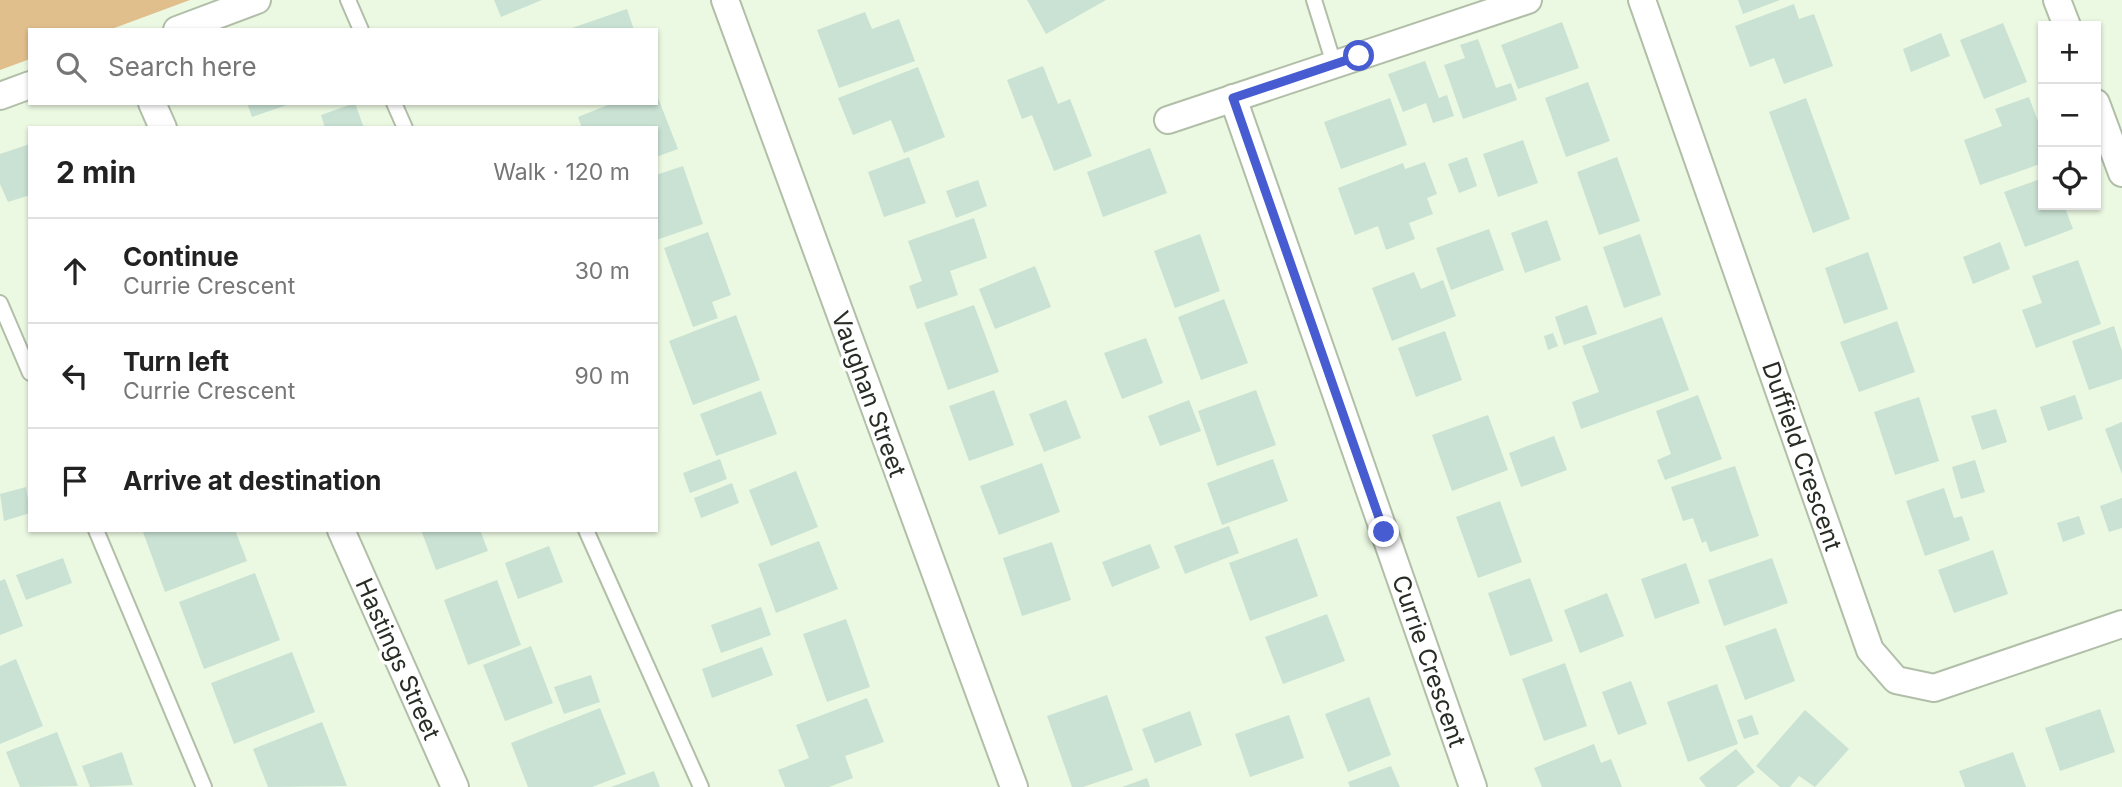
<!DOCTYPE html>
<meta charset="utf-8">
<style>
body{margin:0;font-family:Inter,sans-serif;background:#f2f2f2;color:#222}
.controls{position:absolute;right:21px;top:21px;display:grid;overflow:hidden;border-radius:0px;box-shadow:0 2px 5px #0004}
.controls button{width:63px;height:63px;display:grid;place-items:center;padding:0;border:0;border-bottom:2px solid #e0e0e0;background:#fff;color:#222;font:35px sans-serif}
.stop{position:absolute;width:21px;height:21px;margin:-16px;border:5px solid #465cd0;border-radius:50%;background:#fff}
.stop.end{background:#465cd0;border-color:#fff;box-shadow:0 2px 7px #0008}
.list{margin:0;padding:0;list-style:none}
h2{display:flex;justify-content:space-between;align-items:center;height:91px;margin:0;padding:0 28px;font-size:30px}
h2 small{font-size:23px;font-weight:400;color:#767676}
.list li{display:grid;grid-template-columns:46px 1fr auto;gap:21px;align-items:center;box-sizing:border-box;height:105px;padding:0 28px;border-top:2px solid #e0e0e0}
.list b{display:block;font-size:26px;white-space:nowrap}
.list p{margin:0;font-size:23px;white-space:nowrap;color:#767676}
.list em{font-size:23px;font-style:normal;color:#767676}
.icon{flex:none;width:38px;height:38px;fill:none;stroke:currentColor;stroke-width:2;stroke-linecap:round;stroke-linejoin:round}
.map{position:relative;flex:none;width:2122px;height:787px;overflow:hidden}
.search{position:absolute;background:#fff;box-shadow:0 2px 5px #0004;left:28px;top:28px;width:630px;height:77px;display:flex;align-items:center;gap:18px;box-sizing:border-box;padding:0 24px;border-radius:0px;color:#767676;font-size:26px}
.panel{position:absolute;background:#fff;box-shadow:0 2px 5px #0004;left:28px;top:126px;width:630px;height:406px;border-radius:0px}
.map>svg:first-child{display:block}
</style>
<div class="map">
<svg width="2122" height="787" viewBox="0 0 2122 787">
<rect width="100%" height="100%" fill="#ebf9e2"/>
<!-- green -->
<polygon fill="#e1bf8d" points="0,0 190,0 109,30 30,30 30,59 0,70"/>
<!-- building -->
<g fill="#c9e2d3">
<polygon points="494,0 542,0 501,17"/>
<polygon points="1027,0 1106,0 1046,34"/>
<polygon points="1738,0 1780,0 1743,14"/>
<polygon points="1794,4 1799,19 1814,14 1833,66 1784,84 1774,58 1750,67 1735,26"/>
<polygon points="627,9 634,30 569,30 569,29"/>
<polygon points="865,12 872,29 899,19 915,61 839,88 817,30"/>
<polygon points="1562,22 1579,68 1518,89 1501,45"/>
<polygon points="2003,23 2027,82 1984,99 1960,40"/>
<polygon points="1941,33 1950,56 1911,72 1903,49"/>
<polygon points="1478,39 1496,88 1511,83 1517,100 1463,119 1444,65 1465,58 1460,45"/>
<polygon points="1425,61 1439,98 1447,95 1454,116 1433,123 1426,103 1403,112 1388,74"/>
<polygon points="1043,66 1058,104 1070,99 1092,156 1054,171 1032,115 1022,119 1007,80"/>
<polygon points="918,67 945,137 904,153 891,120 853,135 838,98"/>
<polygon points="1588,82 1610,141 1566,157 1545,98"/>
<polygon points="656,93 678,149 656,157 656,128 582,128 578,117 613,103 656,103"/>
<polygon points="2029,97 2043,135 2043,163 1980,185 1964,140 2002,126 1995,109"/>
<polygon points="1390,98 1407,145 1341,169 1324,122"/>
<polygon points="1806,98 1850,219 1813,233 1769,112"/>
<polygon points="247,103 286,103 287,105 252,117"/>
<polygon points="355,103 364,128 325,128 321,115"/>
<polygon points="1523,140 1538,183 1498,197 1483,154"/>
<polygon points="30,144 30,195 8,202 0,184 0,154"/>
<polygon points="1150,148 1167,193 1103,217 1087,172"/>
<polygon points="909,157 926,203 884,217 868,172"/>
<polygon points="1467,157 1477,186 1459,193 1448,164"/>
<polygon points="1617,157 1640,221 1599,235 1577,172"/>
<polygon points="1425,162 1437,194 1427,198 1433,214 1409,223 1415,239 1386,250 1378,226 1355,235 1338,188 1403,163 1405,169"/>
<polygon points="683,166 703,224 656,240 656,175"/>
<polygon points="2043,178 2043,205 2064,205 2073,229 2025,247 2004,192"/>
<polygon points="978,180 987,206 956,218 946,191"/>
<polygon points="974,218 987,258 950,271 958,295 917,309 909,286 922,281 908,241"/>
<polygon points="1547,220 1561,260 1525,273 1511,233"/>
<polygon points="1489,229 1504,270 1451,290 1436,248"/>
<polygon points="708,232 731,295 712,302 718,318 693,327 664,248"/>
<polygon points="1200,234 1220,291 1175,308 1154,251"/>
<polygon points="1640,234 1661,295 1624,308 1603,247"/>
<polygon points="2000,242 2010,269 1973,284 1963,257"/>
<polygon points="1868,252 1888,309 1844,324 1825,268"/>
<polygon points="2078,260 2101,324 2036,348 2022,310 2042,303 2032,276"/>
<polygon points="1035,266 1051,307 995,329 979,289"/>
<polygon points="1414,272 1421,289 1443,280 1456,316 1392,341 1372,288"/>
<polygon points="1224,299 1248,363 1201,380 1178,317"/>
<polygon points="974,305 999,372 948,390 924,323"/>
<polygon points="1587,305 1597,334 1564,345 1555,317"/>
<polygon points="736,315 760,380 693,405 669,341"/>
<polygon points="1662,317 1689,390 1581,429 1572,402 1599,392 1582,346"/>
<polygon points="1897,321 1915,372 1859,392 1840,342"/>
<polygon points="2114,326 2122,351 2122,379 2089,390 2072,341"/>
<polygon points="1445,331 1462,380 1416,397 1398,348"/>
<polygon points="1553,333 1558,346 1548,350 1544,336"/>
<polygon points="1146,338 1163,383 1122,399 1104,353"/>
<polygon points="994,390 1014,445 969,461 949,406"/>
<polygon points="1256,390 1276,445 1217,466 1198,411"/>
<polygon points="761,391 777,434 716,456 700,414"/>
<polygon points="1698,395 1722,459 1665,480 1657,460 1671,454 1656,411"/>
<polygon points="2075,395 2083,419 2048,431 2040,407"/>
<polygon points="1919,397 1939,461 1895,475 1874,412"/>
<polygon points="1066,400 1081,438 1044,452 1029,414"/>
<polygon points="1189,400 1201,431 1160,446 1148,416"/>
<polygon points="1996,409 2007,442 1982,450 1971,416"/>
<polygon points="1488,415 1508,470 1452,491 1432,435"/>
<polygon points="2122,422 2122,474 2105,429"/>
<polygon points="1554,436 1567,470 1521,487 1509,453"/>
<polygon points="720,459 727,479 690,493 683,473"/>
<polygon points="1273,459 1288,501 1222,525 1207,483"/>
<polygon points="1975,460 1985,492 1961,499 1952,467"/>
<polygon points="1042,463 1060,512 999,535 980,486"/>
<polygon points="1735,466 1759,536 1710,552 1706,541 1702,543 1693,518 1683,521 1671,487"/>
<polygon points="796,471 818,527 771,546 749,490"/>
<polygon points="732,483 739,503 701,518 694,498"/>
<polygon points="26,487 30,513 4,521 0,494"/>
<polygon points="1944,488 1954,518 1962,516 1970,540 1925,556 1906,501"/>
<polygon points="2122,498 2122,528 2109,532 2100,506"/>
<polygon points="1500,501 1522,562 1478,578 1456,517"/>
<polygon points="2079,516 2085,534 2063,542 2057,523"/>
<polygon points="1229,526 1239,553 1185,574 1174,546"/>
<polygon points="146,530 235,530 247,561 165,592 143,532"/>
<polygon points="421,530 480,530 488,551 436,570"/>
<polygon points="1297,538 1318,596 1250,621 1229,563"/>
<polygon points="819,541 838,589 776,613 758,564"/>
<polygon points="1052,542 1071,600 1022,616 1003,558"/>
<polygon points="1150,544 1160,568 1112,587 1102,562"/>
<polygon points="549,546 563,582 518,599 505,563"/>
<polygon points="1993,550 2008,594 1954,613 1938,570"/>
<polygon points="63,558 72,583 26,600 16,575"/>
<polygon points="1772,558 1788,603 1724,626 1708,580"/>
<polygon points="1686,563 1700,603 1655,619 1641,579"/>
<polygon points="255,573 280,640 204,669 179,602"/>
<polygon points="1530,578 1553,641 1510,656 1488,593"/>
<polygon points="5,579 23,626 0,635 0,581"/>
<polygon points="497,580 521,645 468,665 444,600"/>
<polygon points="1607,593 1624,636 1580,653 1564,610"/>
<polygon points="761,607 771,635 721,653 711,625"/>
<polygon points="1327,614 1345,661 1283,684 1265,637"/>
<polygon points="846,619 870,687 827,702 803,634"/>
<polygon points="1776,628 1795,681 1745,700 1725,646"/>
<polygon points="531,646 553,703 505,721 483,665"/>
<polygon points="762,647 773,675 712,698 702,669"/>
<polygon points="292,652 315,712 234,744 211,683"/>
<polygon points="16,659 43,726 0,744 0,666"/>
<polygon points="1565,663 1587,726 1544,741 1522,679"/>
<polygon points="591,675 600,702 564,714 554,687"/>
<polygon points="1631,681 1647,724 1618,735 1602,692"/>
<polygon points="1717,684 1738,744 1688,762 1667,702"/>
<polygon points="1107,695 1133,770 1083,787 1072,787 1047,716"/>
<polygon points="1369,697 1391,755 1348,772 1325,714"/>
<polygon points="867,698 884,742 845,756 853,778 829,787 785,787 778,770 809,758 796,725"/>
<polygon points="600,708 626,774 592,787 528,787 511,743"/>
<polygon points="2100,709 2115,752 2060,771 2045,728"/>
<polygon points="1805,710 1849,749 1815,787 1799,776 1790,787 1780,787 1756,766"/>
<polygon points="1190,711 1202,745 1155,763 1142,729"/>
<polygon points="1289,715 1304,758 1250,777 1235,734"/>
<polygon points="1752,715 1759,734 1744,739 1737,720"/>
<polygon points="322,722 347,786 268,787 253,749"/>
<polygon points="57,732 78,786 20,787 6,752"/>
<polygon points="1594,744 1601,763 1611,759 1622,787 1542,787 1534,768"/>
<polygon points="1736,749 1755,772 1736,787 1706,787 1699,778"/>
<polygon points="122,752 133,785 90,787 82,766"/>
<polygon points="2013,752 2026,787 1965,787 1959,771"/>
<polygon points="1391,766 1400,787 1350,787 1348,782"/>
<polygon points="654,771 660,787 611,787"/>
<polygon points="1147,778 1150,787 1122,787"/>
</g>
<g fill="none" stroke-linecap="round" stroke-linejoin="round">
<!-- service casing -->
<g stroke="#b1bea8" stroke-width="18">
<g id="service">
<polyline points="348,0 361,30"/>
<polyline points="1314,0 1334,64"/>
<polyline points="394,103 405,128"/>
<polyline points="0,303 30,373"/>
<polyline points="96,530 204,787"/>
<polyline points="586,530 701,787"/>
</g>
</g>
<!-- minor casing -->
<g stroke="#b1bea8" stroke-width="30">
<g id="minor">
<polyline points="725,0 1014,787"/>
<polyline points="1642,0 1870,650 1896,680 1934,688 2122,624"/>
<polyline points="2057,0 2067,26"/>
<polyline points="177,30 257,0"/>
<polyline points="0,96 30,85"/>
<polyline points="1233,98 1473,787"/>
<polyline points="152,103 163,128"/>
<polyline points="2096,103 2122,173"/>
<polyline points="1168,120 1528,0"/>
<polyline points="341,530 455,787"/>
</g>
</g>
<!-- service -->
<use href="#service" stroke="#fff" stroke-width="14"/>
<!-- minor -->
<use href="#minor" stroke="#fff" stroke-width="26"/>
</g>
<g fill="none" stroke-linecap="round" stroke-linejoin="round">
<!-- route -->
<polyline stroke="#465cd0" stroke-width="9" points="1359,56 1233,98 1384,532"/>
</g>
<g text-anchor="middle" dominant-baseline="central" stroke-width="7" stroke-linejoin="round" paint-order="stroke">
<!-- street labels -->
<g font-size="24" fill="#272c24" stroke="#fff">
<text transform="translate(869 394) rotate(70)">Vaughan Street</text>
<text transform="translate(1802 456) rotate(71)">Duffield Crescent</text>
<text transform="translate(398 659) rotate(66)">Hastings Street</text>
<text transform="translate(1429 661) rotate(71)">Currie Crescent</text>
</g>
</g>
</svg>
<div class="controls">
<button>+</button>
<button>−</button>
<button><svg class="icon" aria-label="locate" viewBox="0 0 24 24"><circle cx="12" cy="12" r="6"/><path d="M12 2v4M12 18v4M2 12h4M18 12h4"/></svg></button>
</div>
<div class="stop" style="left:1359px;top:56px"></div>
<div class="stop end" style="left:1384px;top:532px"></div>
<div class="search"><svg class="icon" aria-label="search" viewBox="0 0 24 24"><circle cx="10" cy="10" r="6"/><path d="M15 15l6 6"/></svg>Search here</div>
<section class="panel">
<h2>2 min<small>Walk · 120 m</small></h2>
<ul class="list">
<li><svg class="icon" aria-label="ahead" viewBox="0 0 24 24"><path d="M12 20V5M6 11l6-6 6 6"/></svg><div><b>Continue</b><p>Currie Crescent</p></div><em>30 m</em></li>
<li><svg class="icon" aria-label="left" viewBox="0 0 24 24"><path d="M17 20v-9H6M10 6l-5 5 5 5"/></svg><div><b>Turn left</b><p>Currie Crescent</p></div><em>90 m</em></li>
<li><svg class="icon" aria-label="arrive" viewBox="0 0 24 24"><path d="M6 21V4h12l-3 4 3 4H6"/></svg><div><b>Arrive at destination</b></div></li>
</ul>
</section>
</div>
